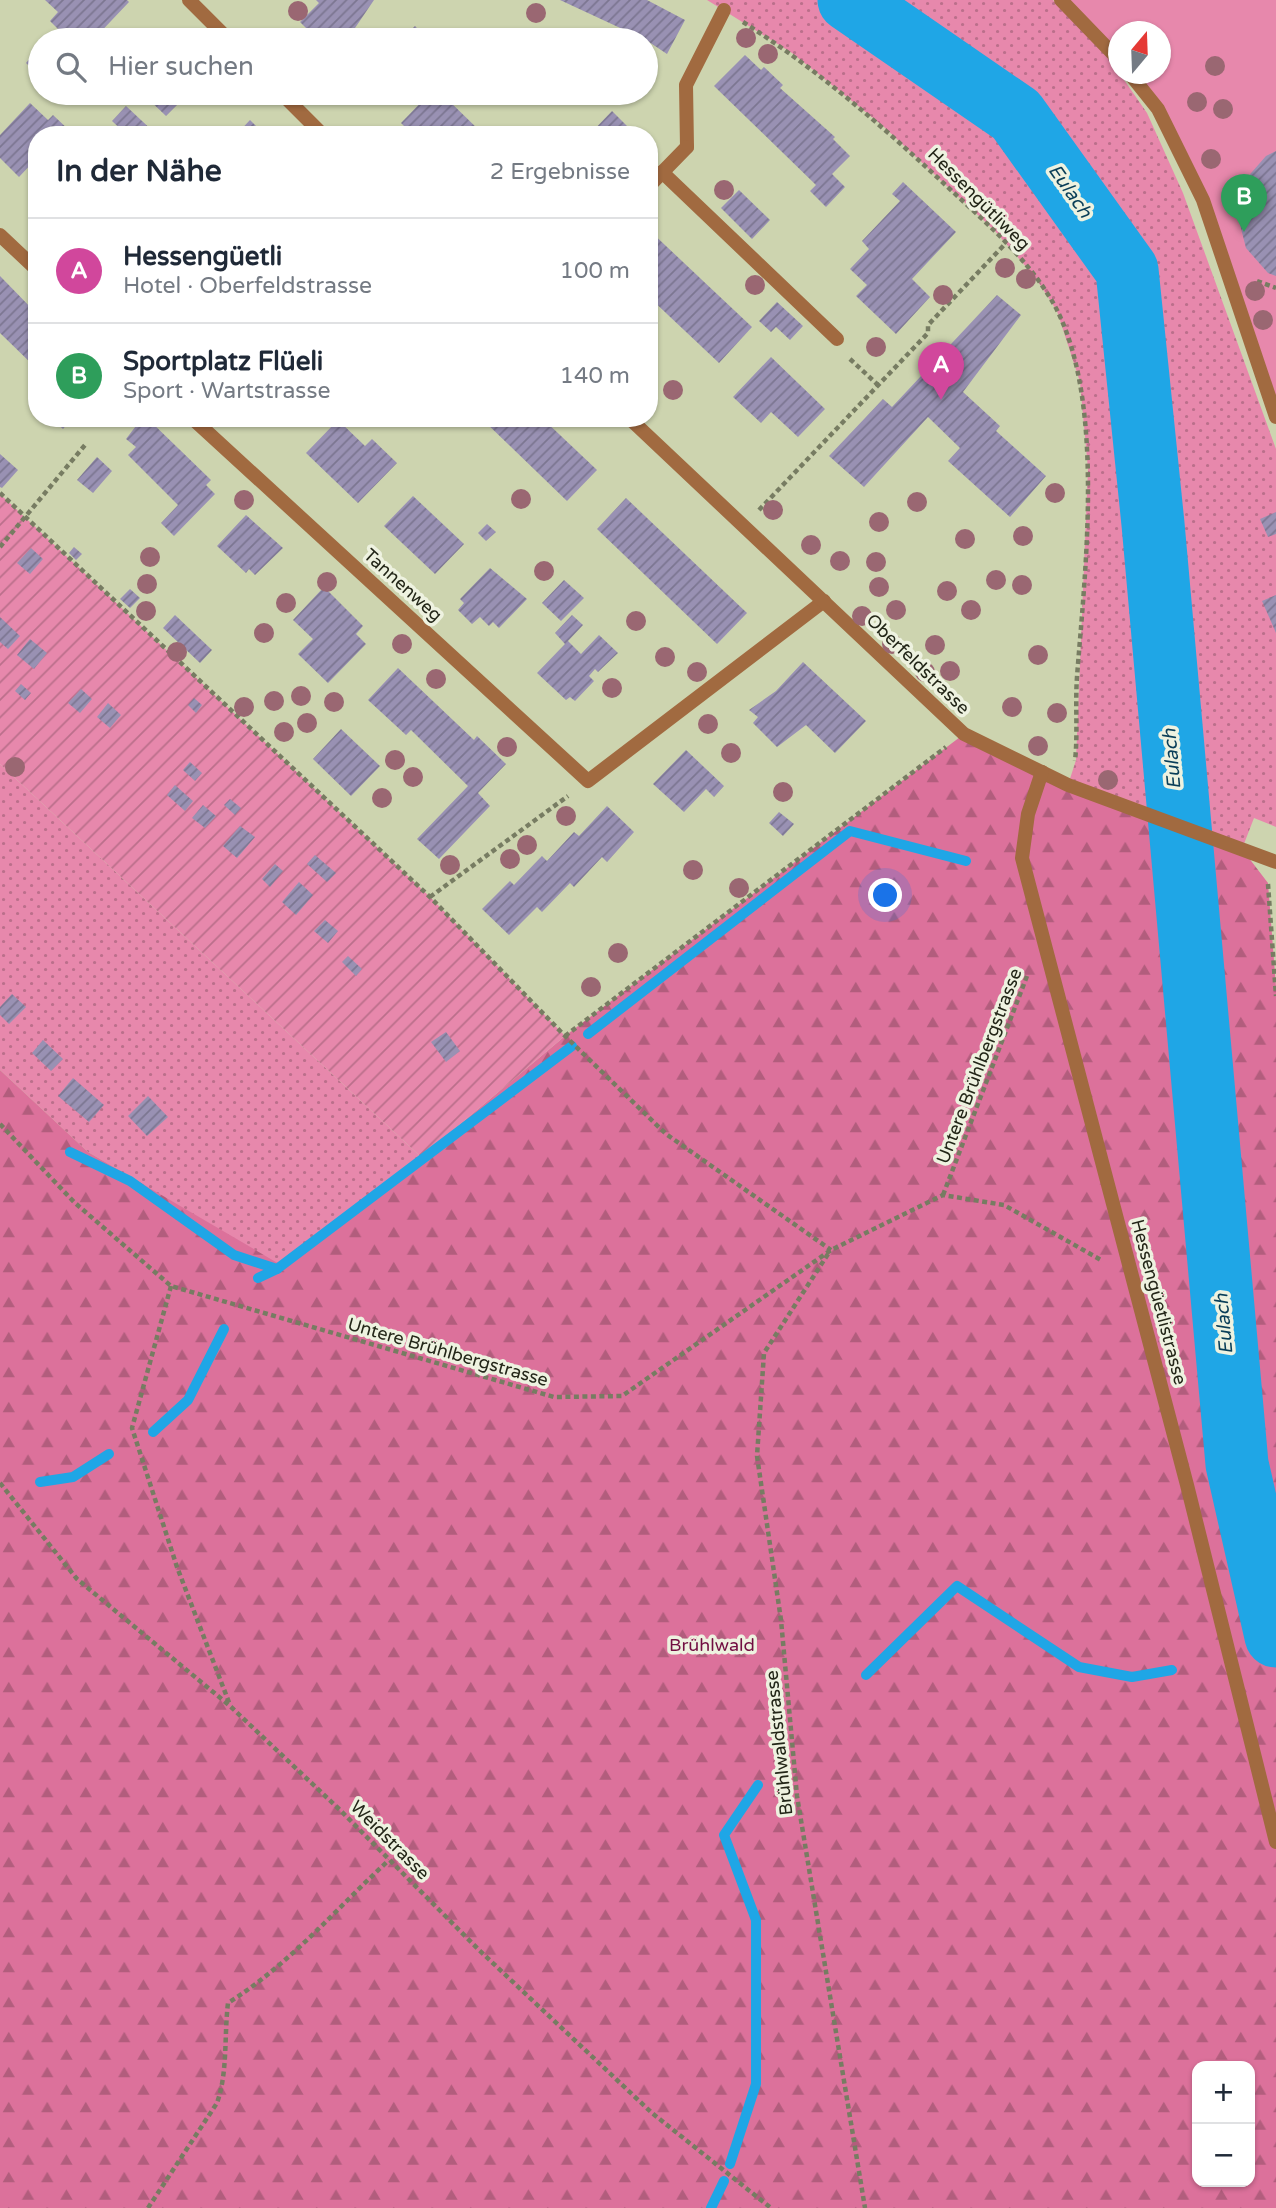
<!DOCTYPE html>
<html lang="de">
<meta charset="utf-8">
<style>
body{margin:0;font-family:"Varela Round",sans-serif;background:#f2f2f3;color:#1f2937}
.controls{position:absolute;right:21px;bottom:21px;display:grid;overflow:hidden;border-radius:14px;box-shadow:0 2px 5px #0004}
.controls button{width:63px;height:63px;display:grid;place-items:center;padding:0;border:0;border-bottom:2px solid #e0e1e3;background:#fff;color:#1f2937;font:35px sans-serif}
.compass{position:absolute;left:1108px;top:21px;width:63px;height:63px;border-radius:50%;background:#fff;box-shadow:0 2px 5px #0004;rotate:19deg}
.you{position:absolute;left:886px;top:896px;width:24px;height:24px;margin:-18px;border:5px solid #fff;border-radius:50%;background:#1a73e8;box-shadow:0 0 0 10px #1a73e833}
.badge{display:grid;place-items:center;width:46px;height:46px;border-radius:50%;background:#d93025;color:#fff;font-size:23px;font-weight:700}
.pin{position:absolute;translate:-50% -58px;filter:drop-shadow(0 2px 4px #0008)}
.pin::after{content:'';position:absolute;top:37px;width:24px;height:21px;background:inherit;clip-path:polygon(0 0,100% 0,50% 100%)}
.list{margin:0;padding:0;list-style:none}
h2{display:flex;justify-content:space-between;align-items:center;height:91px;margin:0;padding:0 28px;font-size:30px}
h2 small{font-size:23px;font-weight:400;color:#747a83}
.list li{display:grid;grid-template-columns:46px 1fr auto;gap:21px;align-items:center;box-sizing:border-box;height:105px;padding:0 28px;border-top:2px solid #e0e1e3}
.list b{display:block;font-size:26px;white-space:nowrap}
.list p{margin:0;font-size:23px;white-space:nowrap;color:#747a83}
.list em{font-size:23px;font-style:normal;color:#747a83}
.icon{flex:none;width:38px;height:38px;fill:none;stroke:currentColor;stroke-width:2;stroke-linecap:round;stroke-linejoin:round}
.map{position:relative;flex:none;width:1276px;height:2208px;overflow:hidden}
.search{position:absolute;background:#fff;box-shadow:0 2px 5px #0004;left:28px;top:28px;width:630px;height:77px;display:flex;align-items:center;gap:18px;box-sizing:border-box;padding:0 24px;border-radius:38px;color:#747a83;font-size:26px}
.panel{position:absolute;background:#fff;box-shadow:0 2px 5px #0004;left:28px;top:126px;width:630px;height:301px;border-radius:28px}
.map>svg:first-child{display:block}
</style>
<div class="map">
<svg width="1276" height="2208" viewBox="0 0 1276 2208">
<defs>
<pattern id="grass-dots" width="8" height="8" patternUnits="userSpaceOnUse" patternTransform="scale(1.75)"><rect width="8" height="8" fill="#e788ac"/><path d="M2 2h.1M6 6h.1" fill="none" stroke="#bb6f8b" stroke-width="1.8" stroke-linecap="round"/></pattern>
<pattern id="forest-firs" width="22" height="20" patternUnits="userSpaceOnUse" patternTransform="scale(1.75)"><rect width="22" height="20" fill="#dc719b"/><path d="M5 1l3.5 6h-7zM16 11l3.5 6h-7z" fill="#b25d7d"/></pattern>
<pattern id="garden-furrows" width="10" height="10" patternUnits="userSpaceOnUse" patternTransform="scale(1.75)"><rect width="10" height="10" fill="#e788ac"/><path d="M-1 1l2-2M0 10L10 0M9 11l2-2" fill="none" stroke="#bb6f8b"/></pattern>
<pattern id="building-hatch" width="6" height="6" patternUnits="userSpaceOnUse" patternTransform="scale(1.75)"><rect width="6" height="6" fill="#9991b3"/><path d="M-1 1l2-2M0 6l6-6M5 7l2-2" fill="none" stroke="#7c7691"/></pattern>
</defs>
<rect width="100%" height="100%" fill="#cdd4af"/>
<!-- grass -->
<g fill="url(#grass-dots)">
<polygon points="707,0 1053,0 1102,48 1147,113 1183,193 1276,449 1276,827 1254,818 1242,849 1068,785 1076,760 1088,469 1080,382 1057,311 1035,277 995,231 883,126 792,53"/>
<polygon points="0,764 421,1157 281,1266 88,1152 0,1070"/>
</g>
<!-- forest -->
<path fill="url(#forest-firs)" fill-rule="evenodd" d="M964 734 1068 785 1242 849 1268 883 1276 987V2208H0V1070L88 1152 281 1265 421 1157 565 1036ZM1197 2066H1250V2182H1197Z"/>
<!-- garden -->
<polygon fill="url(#garden-furrows)" points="0,494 430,897 565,1036 421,1157 0,764"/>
<!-- pitch -->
<polygon fill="#e788ac" points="1061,0 1276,0 1276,417 1203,200 1130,74 1160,74 1160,32 1118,32 1118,59"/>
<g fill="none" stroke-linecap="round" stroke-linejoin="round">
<!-- stream -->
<g stroke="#1fa6e6" stroke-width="10">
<polyline points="1175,769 1200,782"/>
<polyline points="588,1034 850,831 966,861"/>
<polyline points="70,1152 130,1181 234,1255 277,1269 572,1046"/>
<polyline points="258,1278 277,1269"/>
<polyline points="153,1432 188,1400 224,1329"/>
<polyline points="40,1482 73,1477 109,1454"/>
<polyline points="1262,1649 1276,1646"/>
<polyline points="866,1675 957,1586 1079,1667 1132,1677 1172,1670"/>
<polyline points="730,2164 756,2084 756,1920 724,1835 758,1785"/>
<polyline points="711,2208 724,2181"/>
</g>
<!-- river -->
<polyline stroke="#1fa6e6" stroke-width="63" points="849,0 1016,115 1127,270 1153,524 1237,1464 1276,1636"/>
</g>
<!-- building -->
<g fill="url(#building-hatch)">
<polygon points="45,0 127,0 129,2 93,40 69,40 50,21 58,12"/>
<polygon points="316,0 374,0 355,28 369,40 318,40 300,22 319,3"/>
<polygon points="560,0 647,0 685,20 667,54 646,40"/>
<polygon points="415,26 428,40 407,40 404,37"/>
<polygon points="37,50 40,53 40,76 26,63"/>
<polygon points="745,55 761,70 764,67 783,85 780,88 835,137 833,139 850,156 832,174 845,187 826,207 810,191 816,185 714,86"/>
<polygon points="142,93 189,93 166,116"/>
<polygon points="430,93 441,93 484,135 413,135 401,123"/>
<polygon points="30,103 48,120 53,115 71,132 37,135 37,151 33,154 37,158 19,177 0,158 0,135"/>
<polygon points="126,106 157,135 127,135 112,121"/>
<polygon points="612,111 636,135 589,135"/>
<polygon points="250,120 265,135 236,135"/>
<polygon points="1276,151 1276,276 1268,273 1246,248 1237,213 1245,180 1266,156"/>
<polygon points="903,182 956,232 912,279 930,297 896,334 856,296 867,285 850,269 869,249 862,241 900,201 892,194"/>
<polygon points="739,190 770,220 752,239 721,208"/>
<polygon points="649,230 752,327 719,363 649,297"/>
<polygon points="0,276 37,314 37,369 0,333"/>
<polygon points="997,295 1021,315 963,392 1000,426 996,431 1046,476 1010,517 948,461 960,448 928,417 864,487 829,456 883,399 892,407"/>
<polygon points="777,302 803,326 790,340 776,327 771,332 759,321"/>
<polygon points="771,357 825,409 798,437 771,412 761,423 733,397"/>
<polygon points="51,418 72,418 63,429"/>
<polygon points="142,418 147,418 211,480 206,485 215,494 174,536 161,523 178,505 128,455 136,447 126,439"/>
<polygon points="481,418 542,418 597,470 567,501"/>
<polygon points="338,420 365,446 372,439 397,463 358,503 306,453"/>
<polygon points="0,454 18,470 2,488 0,487"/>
<polygon points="97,457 112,471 93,493 77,480"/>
<polygon points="413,496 464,544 435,574 384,526"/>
<polygon points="626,498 747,613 717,644 597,529"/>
<polygon points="1276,512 1276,534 1268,537 1260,519"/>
<polygon points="246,515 283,548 255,575 249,569 246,573 217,546"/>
<polygon points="487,524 496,532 486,541 478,533"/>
<polygon points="74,547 82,554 76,560 69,553"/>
<polygon points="31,548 43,559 30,574 17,563"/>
<polygon points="490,568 527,599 499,628 493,622 489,626 480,617 472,624 458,610 464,603 460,599"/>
<polygon points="564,580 584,598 561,621 542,603"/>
<polygon points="324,587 363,626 356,634 366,644 328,683 298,654 313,639 293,620"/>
<polygon points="130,589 140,598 130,608 120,599"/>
<polygon points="1276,595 1276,633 1262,601"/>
<polygon points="175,615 212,650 200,663 163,628"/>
<polygon points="572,615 583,625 568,641 581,654 599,635 618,653 598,672 595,669 589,676 594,681 575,701 570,697 566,700 537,673 565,644 555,633"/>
<polygon points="0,617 20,636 8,649 0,642"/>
<polygon points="30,639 47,653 34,669 17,655"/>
<polygon points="803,662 866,721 835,753 806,725 777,747 753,723 758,717 749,710 776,691"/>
<polygon points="398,668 474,740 477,736 506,764 478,793 490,806 439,859 417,839 468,786 411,730 406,735 368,700"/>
<polygon points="21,684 31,693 25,700 15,691"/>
<polygon points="81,689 92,699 80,713 68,703"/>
<polygon points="194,698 202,705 196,713 188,705"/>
<polygon points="108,703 121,715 110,728 97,717"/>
<polygon points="341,729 380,766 351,796 313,759"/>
<polygon points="686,750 724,786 714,797 706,789 684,812 653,784"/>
<polygon points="190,762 202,773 195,781 183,770"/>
<polygon points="175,785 193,801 185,811 167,795"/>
<polygon points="230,799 241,808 235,815 224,805"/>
<polygon points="203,805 216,816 205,828 192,818"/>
<polygon points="607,806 634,832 607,862 602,857 574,887 570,883 542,912 537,907 509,935 482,909 510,881 514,885 542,856 547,861 574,832 579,836"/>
<polygon points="779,812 794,824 783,836 769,823"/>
<polygon points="240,826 255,837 237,858 223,846"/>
<polygon points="315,855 336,873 327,882 307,864"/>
<polygon points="275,864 283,871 270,887 262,879"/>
<polygon points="299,882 313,895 296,915 282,902"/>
<polygon points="325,920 338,931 328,943 314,931"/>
<polygon points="348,956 362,969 356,976 342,962"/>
<polygon points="12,994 26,1007 9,1024 0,1015 0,1007"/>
<polygon points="446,1032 460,1051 446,1062 431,1042"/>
<polygon points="43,1040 63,1059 51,1071 32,1053"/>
<polygon points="73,1078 104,1105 89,1122 58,1096"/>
<polygon points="148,1096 168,1117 147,1136 128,1116"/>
</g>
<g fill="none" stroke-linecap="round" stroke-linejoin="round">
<!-- path -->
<g stroke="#777c62" stroke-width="4.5" stroke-dasharray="5 3.5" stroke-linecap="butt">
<path d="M743 22C820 71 887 130 953 192 991 227 1033 264 1057 310 1105 406 1085 571 1077 677 1075 705 1078 733 1075 761"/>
<polyline points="1257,281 1276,288"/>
<polyline points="850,359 878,385"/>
<polyline points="0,493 430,897 565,1036 666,1134 831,1250"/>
<polyline points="759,510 928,333 928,325 1006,243"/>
<polyline points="0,547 85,445"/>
<polyline points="1268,884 1276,996"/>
<polyline points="430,897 568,796"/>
<polyline points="565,1036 946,747"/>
<polyline points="0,1124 74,1202 171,1286 554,1397 622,1396 831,1250 943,1195 1004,1205 1101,1260"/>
<polyline points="943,1195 1027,976"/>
<polyline points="828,1254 764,1353 757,1456 781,1620 797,1796 865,2208"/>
<polyline points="171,1286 132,1428 177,1567 230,1705"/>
<polyline points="0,1483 77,1579 230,1706 339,1809 479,1950 652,2113 771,2208"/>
<path d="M148 2208 217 2103C228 2072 224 2036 228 2003 290 1964 336 1909 389 1860"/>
</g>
<!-- service -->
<g stroke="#a16a40" stroke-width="14">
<polyline points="687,147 686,85 724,10"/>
<polyline points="662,172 837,339"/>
</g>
<!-- minor -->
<g stroke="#a16a40" stroke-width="14">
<polyline points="189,0 229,40"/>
<polyline points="1061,0 1118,59"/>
<polyline points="1130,74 1158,109 1203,200 1276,417"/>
<polyline points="281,93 323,135"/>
<polyline points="649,186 687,147"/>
<polyline points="0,235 37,270"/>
<polyline points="192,418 588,781 824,601"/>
<polyline points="629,418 964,734 1068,785 1276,862"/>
<polyline points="1042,772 1028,814 1022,858 1187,1485 1276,1842"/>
</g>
</g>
<!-- trees -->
<g fill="#9a6772">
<circle cx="298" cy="11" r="10"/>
<circle cx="536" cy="13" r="10"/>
<circle cx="746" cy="38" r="10"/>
<circle cx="768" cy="54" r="10"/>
<circle cx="1215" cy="66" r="10"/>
<circle cx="1197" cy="102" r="10"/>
<circle cx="1223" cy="109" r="10"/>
<circle cx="1211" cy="159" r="10"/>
<circle cx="724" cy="190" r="10"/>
<circle cx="1005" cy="268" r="10"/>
<circle cx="1026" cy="279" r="10"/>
<circle cx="755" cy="285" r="10"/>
<circle cx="1255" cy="291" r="10"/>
<circle cx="943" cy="295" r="10"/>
<circle cx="1263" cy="320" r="10"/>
<circle cx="876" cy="347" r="10"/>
<circle cx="673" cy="390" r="10"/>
<circle cx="1055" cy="493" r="10"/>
<circle cx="521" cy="499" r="10"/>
<circle cx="244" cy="500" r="10"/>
<circle cx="917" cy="502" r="10"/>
<circle cx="773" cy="510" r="10"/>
<circle cx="879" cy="522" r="10"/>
<circle cx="1023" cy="536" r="10"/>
<circle cx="965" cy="539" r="10"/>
<circle cx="811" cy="545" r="10"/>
<circle cx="150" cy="557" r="10"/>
<circle cx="840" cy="561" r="10"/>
<circle cx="876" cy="562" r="10"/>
<circle cx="544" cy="571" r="10"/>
<circle cx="996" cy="580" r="10"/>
<circle cx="327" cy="582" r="10"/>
<circle cx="147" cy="584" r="10"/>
<circle cx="1022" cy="585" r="10"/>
<circle cx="879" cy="587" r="10"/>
<circle cx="947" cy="591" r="10"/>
<circle cx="286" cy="603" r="10"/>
<circle cx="896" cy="610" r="10"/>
<circle cx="971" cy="610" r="10"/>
<circle cx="146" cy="611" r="10"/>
<circle cx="862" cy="616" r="10"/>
<circle cx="636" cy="621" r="10"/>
<circle cx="264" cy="633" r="10"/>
<circle cx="402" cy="644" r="10"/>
<circle cx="892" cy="644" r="10"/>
<circle cx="935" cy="645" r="10"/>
<circle cx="177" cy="652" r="10"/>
<circle cx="1038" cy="655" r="10"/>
<circle cx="665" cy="657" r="10"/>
<circle cx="950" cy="671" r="10"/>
<circle cx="697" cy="672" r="10"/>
<circle cx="925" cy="672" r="10"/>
<circle cx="436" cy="679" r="10"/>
<circle cx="612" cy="688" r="10"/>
<circle cx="301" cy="696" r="10"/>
<circle cx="274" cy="701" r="10"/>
<circle cx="334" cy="702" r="10"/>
<circle cx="244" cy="707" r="10"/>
<circle cx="1012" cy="707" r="10"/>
<circle cx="1057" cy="713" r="10"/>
<circle cx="307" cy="723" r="10"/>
<circle cx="708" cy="724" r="10"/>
<circle cx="284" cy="732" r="10"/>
<circle cx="1038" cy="746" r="10"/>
<circle cx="507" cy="747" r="10"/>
<circle cx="731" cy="753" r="10"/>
<circle cx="395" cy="760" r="10"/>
<circle cx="15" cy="767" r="10"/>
<circle cx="413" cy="777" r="10"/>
<circle cx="1108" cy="780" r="10"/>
<circle cx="783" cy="792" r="10"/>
<circle cx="382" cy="798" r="10"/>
<circle cx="566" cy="816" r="10"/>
<circle cx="527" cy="845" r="10"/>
<circle cx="510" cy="859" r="10"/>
<circle cx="450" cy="865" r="10"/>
<circle cx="693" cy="870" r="10"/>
<circle cx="739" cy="888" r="10"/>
<circle cx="618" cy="953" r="10"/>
<circle cx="591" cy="987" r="10"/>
</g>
<g text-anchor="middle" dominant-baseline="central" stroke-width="7" stroke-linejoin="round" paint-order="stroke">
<!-- street labels -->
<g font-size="18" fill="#232618" stroke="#eef2e0">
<text transform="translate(979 199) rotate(45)">Hessengütliweg</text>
<text transform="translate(403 585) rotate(42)">Tannenweg</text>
<text transform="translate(918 664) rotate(44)">Oberfeldstrasse</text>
<text transform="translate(979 1066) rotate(-69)">Untere Brühlbergstrasse</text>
<text transform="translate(1159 1302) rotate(75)">Hessengüetlistrasse</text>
<text transform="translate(448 1352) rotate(16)">Untere Brühlbergstrasse</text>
<text transform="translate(779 1743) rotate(-96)">Brühlwaldstrasse</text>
<text transform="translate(390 1840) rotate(45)">Weidstrasse</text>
</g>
<!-- park labels -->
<g font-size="18" fill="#710e41" stroke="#eef2e0">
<text x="712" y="1645">Brühlwald</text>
</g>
<!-- water labels -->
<g font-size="19" font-style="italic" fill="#093e58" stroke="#eef2e0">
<text transform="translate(1070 191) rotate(55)">Eulach</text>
<text transform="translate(1172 759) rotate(-95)">Eulach</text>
<text transform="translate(1224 1324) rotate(-95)">Eulach</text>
</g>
</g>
</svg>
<div class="controls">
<button>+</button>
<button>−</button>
</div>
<svg class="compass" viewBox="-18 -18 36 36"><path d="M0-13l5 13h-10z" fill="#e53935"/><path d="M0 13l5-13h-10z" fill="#747a83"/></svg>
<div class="you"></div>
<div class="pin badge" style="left:941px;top:400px;background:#d1479c">A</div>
<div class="pin badge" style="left:1244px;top:232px;background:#2e9e5b">B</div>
<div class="search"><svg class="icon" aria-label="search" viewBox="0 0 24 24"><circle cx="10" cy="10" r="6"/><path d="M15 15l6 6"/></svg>Hier suchen</div>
<section class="panel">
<h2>In der Nähe<small>2 Ergebnisse</small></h2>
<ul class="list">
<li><span class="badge" style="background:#d1479c">A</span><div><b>Hessengüetli</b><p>Hotel · Oberfeldstrasse</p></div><em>100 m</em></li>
<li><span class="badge" style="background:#2e9e5b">B</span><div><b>Sportplatz Flüeli</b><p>Sport · Wartstrasse</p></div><em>140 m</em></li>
</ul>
</section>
</div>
